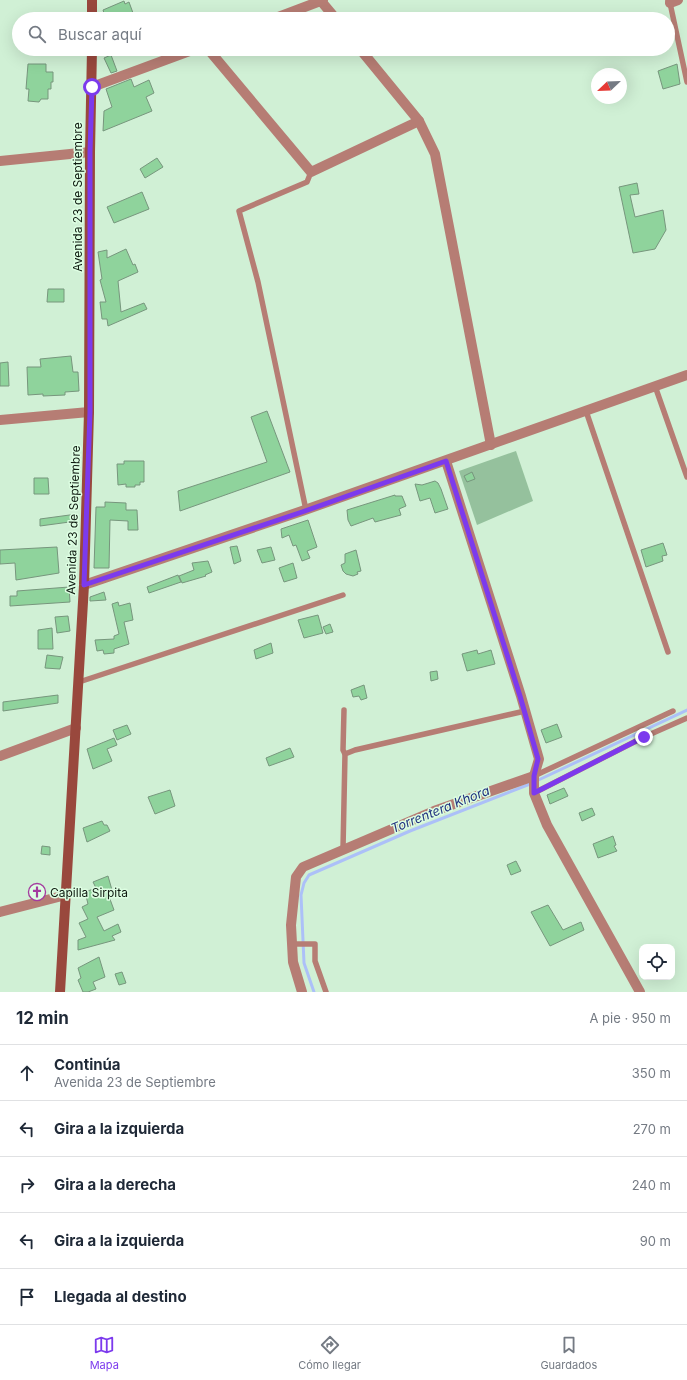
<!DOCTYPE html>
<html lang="es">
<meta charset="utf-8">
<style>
body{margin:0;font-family:Inter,sans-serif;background:#f2f2f3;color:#1f2937}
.controls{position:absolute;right:12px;bottom:12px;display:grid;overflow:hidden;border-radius:8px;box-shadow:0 4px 16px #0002}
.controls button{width:36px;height:36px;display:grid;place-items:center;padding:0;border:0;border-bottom:1px solid #e0e1e3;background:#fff;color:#1f2937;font:20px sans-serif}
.compass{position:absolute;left:591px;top:68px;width:36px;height:36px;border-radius:50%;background:#fff;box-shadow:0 4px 16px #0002;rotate:247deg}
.stop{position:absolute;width:12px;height:12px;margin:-9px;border:3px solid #7c3aed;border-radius:50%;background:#fff}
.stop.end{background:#7c3aed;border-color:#fff;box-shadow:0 1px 4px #0008}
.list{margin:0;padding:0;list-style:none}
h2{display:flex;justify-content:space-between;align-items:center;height:52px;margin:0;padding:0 16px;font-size:17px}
h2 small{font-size:13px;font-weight:400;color:#747a83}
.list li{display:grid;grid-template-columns:26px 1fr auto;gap:12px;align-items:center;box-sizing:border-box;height:56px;padding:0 16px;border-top:1px solid #e0e1e3}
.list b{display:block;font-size:15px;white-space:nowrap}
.list p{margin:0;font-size:13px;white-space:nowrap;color:#747a83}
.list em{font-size:13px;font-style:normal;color:#747a83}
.icon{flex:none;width:22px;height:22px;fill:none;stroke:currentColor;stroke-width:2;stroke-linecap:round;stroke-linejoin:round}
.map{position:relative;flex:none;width:687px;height:992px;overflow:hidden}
.search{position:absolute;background:#fff;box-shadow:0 4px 16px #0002;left:12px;right:12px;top:12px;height:44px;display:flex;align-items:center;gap:10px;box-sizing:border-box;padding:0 14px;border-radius:22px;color:#747a83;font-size:15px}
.sheet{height:332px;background:#fff}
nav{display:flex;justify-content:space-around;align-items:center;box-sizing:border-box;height:56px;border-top:1px solid #e0e1e3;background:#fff;font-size:11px;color:#747a83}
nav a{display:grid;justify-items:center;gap:2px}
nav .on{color:#7c3aed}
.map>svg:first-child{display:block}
</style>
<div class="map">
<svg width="687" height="992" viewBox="0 0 687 992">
<rect width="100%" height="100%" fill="#d0f0d5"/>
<!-- green -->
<polygon fill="#95c19d" points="516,451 533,501 477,525 459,471"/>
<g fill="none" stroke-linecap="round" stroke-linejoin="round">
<!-- stream -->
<polyline stroke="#acc0f8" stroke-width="3" points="314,992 304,963 301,895 304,883 309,875 410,831 530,784 687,710"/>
</g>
<!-- building -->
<g fill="#8fd39c" stroke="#77967d">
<polygon points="124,1 125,4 129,2 133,13 118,19 106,19 103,10"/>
<polygon points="111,55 117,71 111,73 104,58"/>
<polygon points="28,64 46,64 46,72 53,72 53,82 51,82 51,89 48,89 48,99 41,99 39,102 28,101 29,89 26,89"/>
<polygon points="677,64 680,84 663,89 658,71"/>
<polygon points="131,79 134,87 149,80 154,93 146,97 152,111 103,131 104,111 112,107 106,89"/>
<polygon points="157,158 163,167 145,178 140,169"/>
<polygon points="637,183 639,194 630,195 635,217 663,210 666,230 655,249 633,253 619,187"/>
<polygon points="142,192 149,209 114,223 107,207"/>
<polygon points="126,249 133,265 135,264 138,272 118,281 121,312 144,303 147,309 108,326 107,319 102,319 100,302 106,302 100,280 102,279 98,252 107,250 107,258"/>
<polygon points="48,289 64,289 64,302 47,302"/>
<polygon points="71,356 73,372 78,372 79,391 65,392 65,395 43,396 43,394 28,395 27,367 41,367 40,359"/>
<polygon points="8,362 9,386 0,386 0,363"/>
<polygon points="267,411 290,472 180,511 178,491 267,462 251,417"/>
<polygon points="124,461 144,461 144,482 140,482 140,485 135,485 135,487 126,487 126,484 118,485 117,464 124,464"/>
<polygon points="472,472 475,479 467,482 464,476"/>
<polygon points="34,478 48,478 49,494 34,494"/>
<polygon points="435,481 438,483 441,489 448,509 435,513 430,498 420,501 415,484 422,485"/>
<polygon points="395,495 395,496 402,496 406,506 399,509 401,515 375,522 373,518 351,526 348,520 347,510"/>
<polygon points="105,502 126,503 126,510 137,510 138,530 128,530 128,521 110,520 109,568 94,568 96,507 105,507"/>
<polygon points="77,514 77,521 40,526 40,519"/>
<polygon points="308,520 317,547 307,551 310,558 302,561 296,545 293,546 289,535 282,538 281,529"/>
<polygon points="663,543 667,555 662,556 663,561 646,567 641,550"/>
<polygon points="237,546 241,561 234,564 230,547"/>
<polygon points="57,547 59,573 16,580 15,563 0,564 0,550"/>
<polygon points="271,547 275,560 262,563 257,550"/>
<polygon points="356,550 361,571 357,572 358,574 353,576 346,574 343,571 341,565 345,563 345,554"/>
<polygon points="208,561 212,572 205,575 206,576 182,583 179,576 194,570 192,563"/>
<polygon points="293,563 297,578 284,582 279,568"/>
<polygon points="178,575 181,582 149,593 147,587"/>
<polygon points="69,587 70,602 10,606 10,596 17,596 17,591"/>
<polygon points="104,592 106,600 90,601 90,597"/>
<polygon points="118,602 119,606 130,603 133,620 124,622 129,644 114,649 114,653 104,654 103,650 97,651 95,640 114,639 114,636 119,634 112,604"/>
<polygon points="318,615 323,633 304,638 298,620"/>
<polygon points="68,616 70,631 57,633 55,617"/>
<polygon points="330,624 333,632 326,634 323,627"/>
<polygon points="52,628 53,649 38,649 38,630"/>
<polygon points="271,643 273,653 256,659 254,650"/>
<polygon points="477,650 478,654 491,650 495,664 467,671 462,654"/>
<polygon points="47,655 63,657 60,669 45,668"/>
<polygon points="437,671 438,679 431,681 430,672"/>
<polygon points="364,685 367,698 361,700 359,696 353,697 351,690"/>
<polygon points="58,695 58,703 3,711 3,702"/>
<polygon points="557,724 562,737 546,743 541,730"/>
<polygon points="127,725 131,734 117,740 113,730"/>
<polygon points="114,738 117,745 107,749 112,761 93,769 87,749"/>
<polygon points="290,748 294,757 269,766 266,758"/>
<polygon points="564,788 568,796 550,804 547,795"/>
<polygon points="170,790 175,806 155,814 148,797"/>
<polygon points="592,808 595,815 582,821 579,813"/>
<polygon points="102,821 104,825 107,825 110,831 87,842 83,828"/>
<polygon points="613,836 616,845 614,846 617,851 598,858 593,844"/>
<polygon points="42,846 50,847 50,855 41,854"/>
<polygon points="516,861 521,871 511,875 507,865"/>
<polygon points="108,876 112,890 107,891 114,910 97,917 104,931 118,924 121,932 112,936 115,940 78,950 78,940 86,937 79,923 88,919 82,907 88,904 85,892 96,888 93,882"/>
<polygon points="548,905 563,930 581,922 584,930 550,946 531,912"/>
<polygon points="99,957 105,977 93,982 96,989 88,992 83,992 78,980 81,978 78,968"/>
<polygon points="122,972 126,983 119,985 115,974"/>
</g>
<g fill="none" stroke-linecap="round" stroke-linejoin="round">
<!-- service -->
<g stroke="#b67d74" stroke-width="5.5">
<polyline points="668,1 670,3 687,82"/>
<polyline points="655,386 687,477"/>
<polyline points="586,411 668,652"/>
<polyline points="306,510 258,282 239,211 307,182 311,172"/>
<polyline points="79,682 343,595"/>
<polyline points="344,710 343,750 345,754"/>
<polyline points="534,776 673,711"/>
<polyline points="534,793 644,737 687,718"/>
<polyline points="343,849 345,754 355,750 525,711"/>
<polyline points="292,944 315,944 315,961 326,992"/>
</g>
<!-- minor -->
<g stroke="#b67d74" stroke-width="10">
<polyline points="321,1 336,19"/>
<polyline points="670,3 678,0"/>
<polyline points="273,19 323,0"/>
<polyline points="208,49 311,172 419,121"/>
<polyline points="360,49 419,121 435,154 491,445"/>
<polyline points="92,87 195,49"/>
<polyline points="0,161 90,152"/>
<polyline points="446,461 521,696 539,759 534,776 534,793 547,825 640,992"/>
<polyline points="0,756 76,728"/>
<polyline points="0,912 66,895"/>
<polyline points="302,992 293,962 291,925 296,877 303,867 434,811 534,776"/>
</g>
<!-- tertiary -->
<g stroke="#b67d74" stroke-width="10">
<polyline points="0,420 89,412"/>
<polyline points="84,585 302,511 687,375"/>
</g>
<!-- secondary -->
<g stroke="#99483d" stroke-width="10">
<polyline points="92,19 92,0"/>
<polyline points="60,992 84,585 89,412 90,152 92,49"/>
</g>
</g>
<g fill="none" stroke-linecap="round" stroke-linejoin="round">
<!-- route -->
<polyline stroke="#7c3aed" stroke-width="5" points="92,87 90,152 90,412 84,585 302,512 446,461 520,696 538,759 534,776 534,793 644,737"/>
</g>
<!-- icons -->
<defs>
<g id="church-ring" transform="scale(0.9)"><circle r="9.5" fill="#ddfee2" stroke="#a43c9f" stroke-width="1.5"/><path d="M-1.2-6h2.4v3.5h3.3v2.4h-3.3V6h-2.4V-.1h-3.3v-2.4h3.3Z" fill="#a43c9f"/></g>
</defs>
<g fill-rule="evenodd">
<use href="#church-ring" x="37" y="892"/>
</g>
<g text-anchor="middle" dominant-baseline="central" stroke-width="3" stroke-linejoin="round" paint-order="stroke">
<!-- street labels -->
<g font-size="12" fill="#0e1a10" stroke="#ddfee2">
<text transform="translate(77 197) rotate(-90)">Avenida 23 de Septiembre</text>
<text transform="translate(73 520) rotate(-88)">Avenida 23 de Septiembre</text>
</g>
<!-- poi labels -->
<g font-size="12" fill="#0e1a10" stroke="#ddfee2" text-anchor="start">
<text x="50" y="892">Capilla Sirpita</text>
</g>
<!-- water labels -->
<g font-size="13" font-style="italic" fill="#22317f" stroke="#ddfee2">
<text transform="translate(440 809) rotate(-22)">Torrentera Khora</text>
</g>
</g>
</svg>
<div class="controls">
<button><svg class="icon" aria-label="locate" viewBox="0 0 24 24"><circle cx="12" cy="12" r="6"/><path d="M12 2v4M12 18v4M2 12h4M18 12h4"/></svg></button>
</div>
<svg class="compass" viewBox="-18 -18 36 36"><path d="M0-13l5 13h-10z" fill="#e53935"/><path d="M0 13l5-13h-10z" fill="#747a83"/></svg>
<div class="stop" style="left:92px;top:87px"></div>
<div class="stop end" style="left:644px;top:737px"></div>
<div class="search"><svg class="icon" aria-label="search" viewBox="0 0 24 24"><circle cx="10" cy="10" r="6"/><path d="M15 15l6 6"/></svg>Buscar aquí</div>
</div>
<section class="sheet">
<h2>12 min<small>A pie · 950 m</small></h2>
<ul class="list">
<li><svg class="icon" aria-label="ahead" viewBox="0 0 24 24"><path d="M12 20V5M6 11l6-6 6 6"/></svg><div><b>Continúa</b><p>Avenida 23 de Septiembre</p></div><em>350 m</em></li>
<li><svg class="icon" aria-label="left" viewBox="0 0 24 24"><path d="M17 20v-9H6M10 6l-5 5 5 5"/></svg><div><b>Gira a la izquierda</b></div><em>270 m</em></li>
<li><svg class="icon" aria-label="right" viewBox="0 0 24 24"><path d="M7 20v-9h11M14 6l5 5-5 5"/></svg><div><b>Gira a la derecha</b></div><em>240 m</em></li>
<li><svg class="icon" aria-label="left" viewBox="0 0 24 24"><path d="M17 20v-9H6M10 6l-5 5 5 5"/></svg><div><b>Gira a la izquierda</b></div><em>90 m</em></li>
<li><svg class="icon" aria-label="arrive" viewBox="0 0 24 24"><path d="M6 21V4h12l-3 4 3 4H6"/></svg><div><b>Llegada al destino</b></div></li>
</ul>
</section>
<nav>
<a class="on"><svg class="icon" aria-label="map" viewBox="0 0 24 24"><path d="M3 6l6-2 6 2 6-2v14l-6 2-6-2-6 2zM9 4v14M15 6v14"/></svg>Mapa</a>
<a><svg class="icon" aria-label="directions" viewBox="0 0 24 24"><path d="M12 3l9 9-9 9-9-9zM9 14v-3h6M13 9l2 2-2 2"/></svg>Cómo llegar</a>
<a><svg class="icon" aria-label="saved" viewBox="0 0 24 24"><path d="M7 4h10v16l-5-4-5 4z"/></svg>Guardados</a>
</nav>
